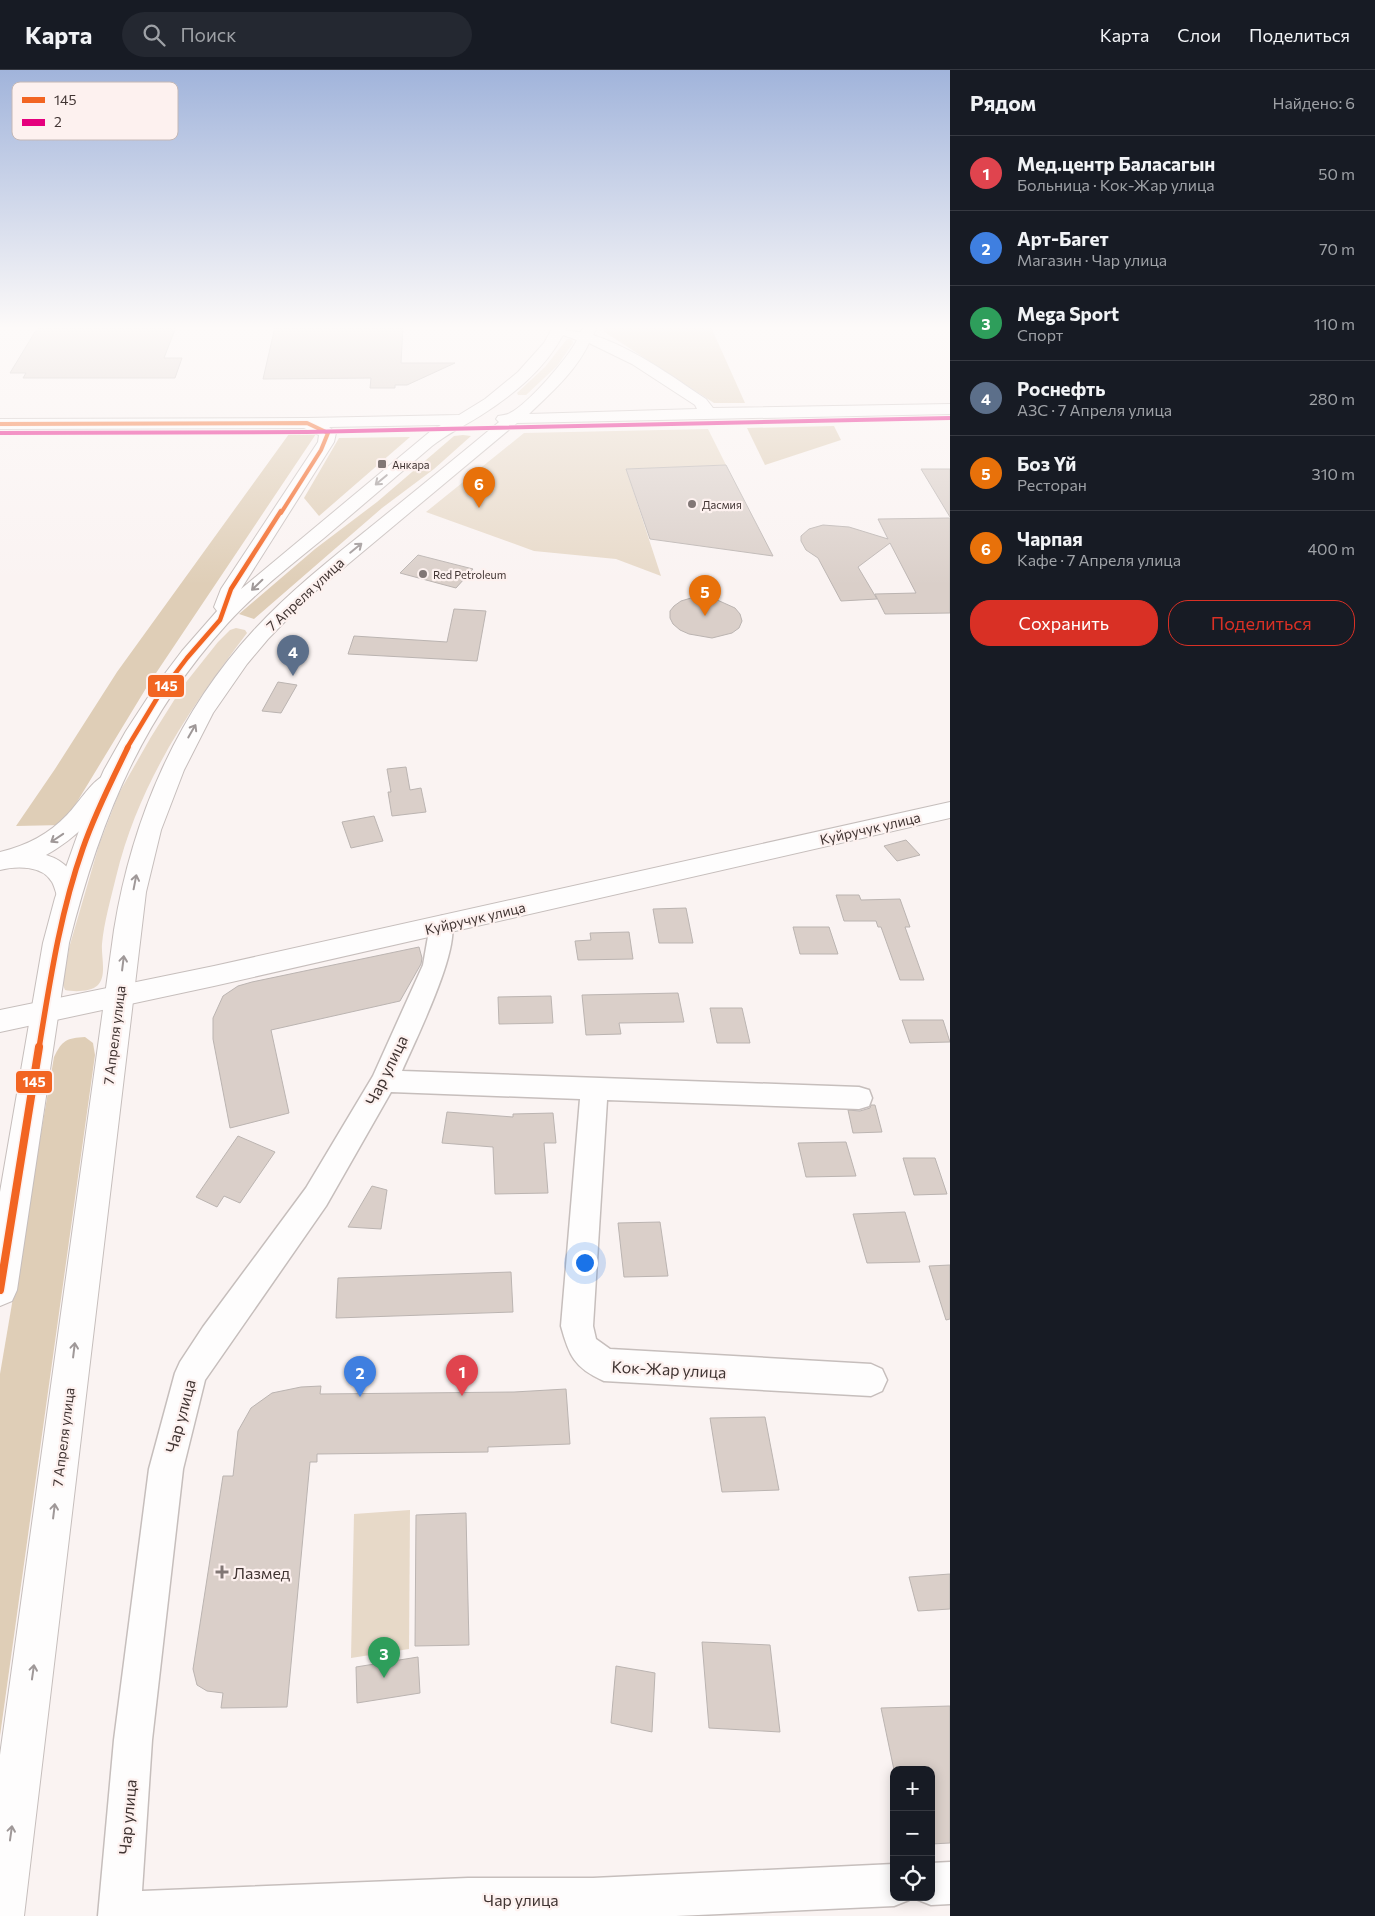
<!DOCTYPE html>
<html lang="ru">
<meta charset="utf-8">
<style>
body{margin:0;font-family:Commissioner,sans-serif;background:#242831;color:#f1f3f6}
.controls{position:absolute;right:15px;bottom:15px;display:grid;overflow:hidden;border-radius:10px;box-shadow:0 2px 12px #0003}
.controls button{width:45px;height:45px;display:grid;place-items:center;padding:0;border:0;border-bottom:1px solid #363941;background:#171b24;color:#f1f3f6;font:25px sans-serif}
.you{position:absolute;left:584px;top:1192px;width:18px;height:18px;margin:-12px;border:4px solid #fff;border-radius:50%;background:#1a73e8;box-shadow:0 0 0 8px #1a73e833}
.badge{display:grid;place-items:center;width:32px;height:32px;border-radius:50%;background:#d93025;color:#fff;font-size:16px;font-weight:700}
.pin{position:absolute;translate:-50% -41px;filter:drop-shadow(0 1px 2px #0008)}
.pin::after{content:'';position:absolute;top:26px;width:18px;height:15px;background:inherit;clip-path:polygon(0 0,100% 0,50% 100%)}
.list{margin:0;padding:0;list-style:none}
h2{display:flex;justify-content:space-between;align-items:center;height:65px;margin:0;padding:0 20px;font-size:21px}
h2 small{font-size:16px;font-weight:400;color:#9ea1a6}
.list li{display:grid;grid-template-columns:32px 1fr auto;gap:15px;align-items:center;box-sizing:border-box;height:75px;padding:0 20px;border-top:1px solid #363941}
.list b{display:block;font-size:19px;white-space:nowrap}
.list p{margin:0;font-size:16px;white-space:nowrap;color:#9ea1a6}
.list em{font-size:16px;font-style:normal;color:#9ea1a6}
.actions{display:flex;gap:10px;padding:15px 20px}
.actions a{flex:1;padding:11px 0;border:1px solid #d93025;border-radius:20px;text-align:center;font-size:18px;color:#d93025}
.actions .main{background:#d93025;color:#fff}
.icon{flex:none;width:28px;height:28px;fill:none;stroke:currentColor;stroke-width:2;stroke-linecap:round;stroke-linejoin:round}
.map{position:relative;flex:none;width:950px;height:1846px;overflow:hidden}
header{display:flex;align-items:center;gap:30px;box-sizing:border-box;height:70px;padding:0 25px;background:#171b24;border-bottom:1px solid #363941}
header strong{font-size:24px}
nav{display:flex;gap:28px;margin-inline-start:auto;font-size:18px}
.search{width:350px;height:45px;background:#242831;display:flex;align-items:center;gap:12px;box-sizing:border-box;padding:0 18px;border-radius:28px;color:#9ea1a6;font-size:19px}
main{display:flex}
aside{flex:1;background:#171b24}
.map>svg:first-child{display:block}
</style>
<header>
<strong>Карта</strong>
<div class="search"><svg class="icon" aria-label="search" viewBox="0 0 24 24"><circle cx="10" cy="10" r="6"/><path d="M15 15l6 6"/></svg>Поиск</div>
<nav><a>Карта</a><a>Слои</a><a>Поделиться</a></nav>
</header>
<main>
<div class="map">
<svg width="950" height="1846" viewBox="0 0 950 1846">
<rect width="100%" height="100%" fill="#faf3f2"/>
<!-- green -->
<g fill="#e7d9c8">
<polygon points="567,269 572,269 573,273 557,296 526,325 518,325 517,323 545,297"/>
<polygon points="708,359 726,395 626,399 661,506 616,489 534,481 426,442 524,363"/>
<path d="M236 558 245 560 247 563C189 640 139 712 116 807 111 828 104 852 102 874 101 886 107 906 98 915 91 922 74 922 65 920L63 915 69 878 99 775 119 723 151 667 183 616 218 572 230 560Z"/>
<polygon points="410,1440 409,1579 351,1588 354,1444"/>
</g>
<!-- forest -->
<g fill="#dfceb7">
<polygon points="604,257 711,257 745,333 714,333 603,261"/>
<polygon points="834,356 841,370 765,395 747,358"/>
<polygon points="289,364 316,364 148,615 63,755 16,756 55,699 117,602"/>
<polygon points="463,365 471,366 434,399 382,438 254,549 239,544 315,479 377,432 454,366"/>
<polygon points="410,367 319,446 304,428 339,368"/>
<path d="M85 967 93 973 95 985 0 1666V1304L54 987C62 970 67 968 85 967Z"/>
</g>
<!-- building -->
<g fill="#dacfc9" stroke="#bbb4b1">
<polygon points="38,257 176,257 164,288 182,288 175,308 23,308 26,303 10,303"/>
<polygon points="275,257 403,257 401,293 455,293 407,315 395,315 395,318 370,318 371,308 263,309"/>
<polygon points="726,395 773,486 650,469 626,399"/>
<polygon points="921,399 950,399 950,447"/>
<polygon points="950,448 950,543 885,544 875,524 916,523 890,473 858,497 877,529 841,531 818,488 806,480 801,471 801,466 809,459 823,455 849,457 888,469 878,449"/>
<polygon points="418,485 473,499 456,518 400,503"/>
<polygon points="691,528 715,529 735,538 740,544 742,551 739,558 732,563 712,568 689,564 680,560 673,554 670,548 670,541 674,536 681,531"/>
<polygon points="454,539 486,541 477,591 348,584 354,566 447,572"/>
<polygon points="278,612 297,615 281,643 262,641"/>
<polygon points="406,697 410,720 421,718 426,742 392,746 388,722 391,722 387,699"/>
<polygon points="374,746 383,771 351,778 342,752"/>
<polygon points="906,770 920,785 897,791 884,776"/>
<polygon points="836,825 859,825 861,830 900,829 910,857 905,857 924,910 900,910 881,857 878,857 876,851 844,851"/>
<polygon points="686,838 693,873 659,873 653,839"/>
<polygon points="793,857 829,857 838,884 800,884"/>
<polygon points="629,862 633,889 578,890 575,871 591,870 590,863"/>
<polygon points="419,877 422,888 421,894 400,931 271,960 289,1043 230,1058 213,969 213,948 223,926 238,916 252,912"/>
<polygon points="678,923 684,952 619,953 621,964 586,965 582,925"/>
<polygon points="551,926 553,953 499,954 498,927"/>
<polygon points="710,938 742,938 750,973 717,973"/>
<polygon points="902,950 943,950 950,972 910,973"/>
<polygon points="871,1035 875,1035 882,1062 853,1063 848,1040 860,1041 870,1038"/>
<polygon points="447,1042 513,1047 513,1044 553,1043 556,1073 544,1073 548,1123 495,1124 493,1077 442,1073"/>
<polygon points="238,1066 275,1082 240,1133 224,1126 217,1137 196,1127"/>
<polygon points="846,1072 856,1106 806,1107 798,1073"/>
<polygon points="903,1088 935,1088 947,1124 914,1125"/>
<polygon points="372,1116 387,1120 381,1159 348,1157"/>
<polygon points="905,1142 920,1192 867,1193 853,1144"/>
<polygon points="660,1152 668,1206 624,1207 618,1153"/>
<polygon points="950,1195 950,1249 946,1250 929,1196"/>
<polygon points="511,1202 513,1242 336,1248 338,1208"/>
<polygon points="321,1316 320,1324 514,1322 566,1319 570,1374 488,1377 488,1382 317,1384 317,1392 310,1392 287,1637 221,1638 223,1623 207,1621 197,1615 193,1599 223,1406 233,1406 238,1361 251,1338 272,1323 301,1317"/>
<polygon points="765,1347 779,1420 722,1422 710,1348"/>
<polygon points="466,1443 469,1575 415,1576 416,1445"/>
<polygon points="950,1504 950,1539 918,1541 909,1507"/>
<polygon points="702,1572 770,1575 780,1662 709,1658"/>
<polygon points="418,1587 420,1623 357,1633 356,1597"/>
<polygon points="616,1596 655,1603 652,1662 611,1653"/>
<polygon points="950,1636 950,1773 931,1774 931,1700 894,1700 881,1638"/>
</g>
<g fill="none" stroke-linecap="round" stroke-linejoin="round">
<!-- minor casing -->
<g stroke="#c6bebc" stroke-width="3">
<g id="minor">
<path d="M442 846 450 849C464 873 414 973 402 1001L859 1017 869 1020 872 1028 869 1036 859 1039 607 1030 593 1256 596 1269 610 1279 871 1294 882 1299 887 1310 882 1321 871 1326 604 1311C574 1298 569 1285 561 1256L580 1029 391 1022 326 1136 205 1310 183 1399 152 1670 142 1821 468 1808H593L894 1794V1827H910L909 1830 894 1836 676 1846H98L114 1670 149 1399 175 1303 180 1292 203 1257 306 1118 373 1006 423 895 430 855 434 849Z"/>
<polygon points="950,1792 950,1834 931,1835 916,1829 916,1827 931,1827 931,1793"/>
</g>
</g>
<!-- tertiary casing -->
<g stroke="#c6bebc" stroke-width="2">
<polygon id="tertiary" points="950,732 950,748 214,916 0,962 0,940 214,896"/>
</g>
<!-- secondary casing -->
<g stroke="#c6bebc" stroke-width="2">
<path id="secondary" d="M108 704 116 707 120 712C101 742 77 768 46 785 66 791 76 804 81 824L77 830 68 833 59 830C56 825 55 817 52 812 42 795 16 796 0 800V782C26 776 49 764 67 745 79 733 93 708 108 704Z"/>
</g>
<!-- primary casing -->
<g stroke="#c6bebc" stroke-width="2">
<path id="primary" d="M553 257H567L565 261 581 262 583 257H597L593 265C635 279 670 305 706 329L713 338 950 334V344L517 353 311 525 268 569 247 594 213 643 184 700 161 760 146 822 24 1846H0V1685L114 860C132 749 177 643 254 560 290 521 332 488 373 455 415 421 457 387 499 352L496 349 498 346C502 345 507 345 510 343 528 334 568 288 577 270L563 265C544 300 513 325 480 346 464 356 447 364 432 376 396 407 360 437 324 468 291 495 256 522 227 554 141 649 100 750 69 873L17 1220 12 1231 0 1236V1122L43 873 55 828 86 741 104 700 126 661 154 618 182 581 217 541 214 537 221 519 318 372 319 365 304 358 0 359V349L307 348 459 345 485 329 518 302 544 273ZM589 273 632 294 695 335 697 339 529 344C551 323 576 301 589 273ZM441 355 432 360 241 519 334 372 336 363 329 357Z"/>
</g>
<!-- minor -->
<use href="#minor" fill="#fefdfd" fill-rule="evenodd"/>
<!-- tertiary -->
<use href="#tertiary" fill="#fefdfd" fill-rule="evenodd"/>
<!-- secondary -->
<use href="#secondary" fill="#fefdfd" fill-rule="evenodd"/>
<!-- primary -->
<use href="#primary" fill="#fefdfd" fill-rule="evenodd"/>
<!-- bus-1-far3 casing -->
<g stroke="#fdf1ef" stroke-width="5.5">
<polyline id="bus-1-far3" points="0,354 307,353 328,363 321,380 281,443"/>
</g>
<!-- bus-1-far2 casing -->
<g stroke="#fdf1ef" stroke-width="7">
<polyline id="bus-1-far2" points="127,678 159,625 187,588 220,550 231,519 281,441"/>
</g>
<!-- bus-1-far1 casing -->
<g stroke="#fdf1ef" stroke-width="9">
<path id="bus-1-far1" d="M39 978C50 911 60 843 83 778 95 743 112 710 128 677"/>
</g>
<!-- bus-1 casing -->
<g stroke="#fdf1ef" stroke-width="11">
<polyline id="bus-1" points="0,1220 39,977"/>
</g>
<!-- bus-2 casing -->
<g stroke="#fdf1ef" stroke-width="5.5">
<polyline id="bus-2" points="0,363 307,362 950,348"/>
</g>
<!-- bus-1-far3 -->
<use href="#bus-1-far3" stroke="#f26522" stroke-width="4"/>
<!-- bus-1-far2 -->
<use href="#bus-1-far2" stroke="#f26522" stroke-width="4.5"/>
<!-- bus-1-far1 -->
<use href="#bus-1-far1" stroke="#f26522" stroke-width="5.5"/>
<!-- bus-1 -->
<use href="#bus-1" stroke="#f26522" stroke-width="8"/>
<!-- bus-2 -->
<use href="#bus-2" stroke="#e5007d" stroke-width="4"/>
</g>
<!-- one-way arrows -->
<defs><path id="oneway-shaft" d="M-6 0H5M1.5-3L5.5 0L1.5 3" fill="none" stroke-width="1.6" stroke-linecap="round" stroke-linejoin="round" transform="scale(1.25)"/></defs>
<g stroke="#9f9898">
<use href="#oneway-shaft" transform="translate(381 410) rotate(140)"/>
<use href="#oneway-shaft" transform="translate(356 478) rotate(-39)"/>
<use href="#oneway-shaft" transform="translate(257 515) rotate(136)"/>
<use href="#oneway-shaft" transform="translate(192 661) rotate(-60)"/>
<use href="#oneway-shaft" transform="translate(57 768) rotate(146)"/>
<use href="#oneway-shaft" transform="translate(135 812) rotate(-79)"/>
<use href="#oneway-shaft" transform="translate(123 893) rotate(-83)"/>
<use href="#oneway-shaft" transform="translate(74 1280) rotate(-83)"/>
<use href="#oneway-shaft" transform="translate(54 1441) rotate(-83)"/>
<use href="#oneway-shaft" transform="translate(33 1602) rotate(-82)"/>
<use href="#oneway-shaft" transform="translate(11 1763) rotate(-82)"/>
</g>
<!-- sky -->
<linearGradient id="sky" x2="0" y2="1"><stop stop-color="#a1b4db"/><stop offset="0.5" stop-color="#fdfaf9"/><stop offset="1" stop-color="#fdfaf9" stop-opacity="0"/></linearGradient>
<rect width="950" height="515" fill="url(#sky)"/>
<!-- markers -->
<g fill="#817775" stroke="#fdf1ef" stroke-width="2">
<rect x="377" y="389" width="10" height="10" rx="2.5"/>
<circle cx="692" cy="434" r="5"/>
<circle cx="423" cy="504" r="5"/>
<path d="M219.5 1494.5h5v5h5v5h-5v5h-5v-5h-5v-5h5z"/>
</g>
<g text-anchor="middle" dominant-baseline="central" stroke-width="4.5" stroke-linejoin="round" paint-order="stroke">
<!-- far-poi labels -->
<g font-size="11" fill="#403432" stroke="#fdf1ef" text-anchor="start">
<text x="392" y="394">Анкара</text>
<text x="702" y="434">Дасмия</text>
<text x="433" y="504">Red Petroleum</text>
</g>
<!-- street labels -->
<g font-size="14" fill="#403432" stroke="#fdf1ef">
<text transform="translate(305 524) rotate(-43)">7 Апреля улица</text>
<text transform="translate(870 758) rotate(-13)">Куйручук улица</text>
<text transform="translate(475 848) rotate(-13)">Куйручук улица</text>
<text transform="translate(114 965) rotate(-83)">7 Апреля улица</text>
<text transform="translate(63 1367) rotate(-83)">7 Апреля улица</text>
</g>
<!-- near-street labels -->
<g font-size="16" fill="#403432" stroke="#fdf1ef">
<text transform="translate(386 1000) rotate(-64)">Чар улица</text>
<text transform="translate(669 1299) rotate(3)">Кок-Жар улица</text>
<text transform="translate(180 1346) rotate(-75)">Чар улица</text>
<text transform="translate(127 1747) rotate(-85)">Чар улица</text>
<text x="521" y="1829">Чар улица</text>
</g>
<!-- near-poi labels -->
<g font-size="16" fill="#403432" stroke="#fdf1ef" text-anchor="start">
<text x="233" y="1502">Лазмед</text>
</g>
</g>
<!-- legend -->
<rect x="12" y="12" width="166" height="58" rx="8" fill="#fdf1ef" stroke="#c4b8b6" stroke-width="1"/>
<rect x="22" y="27" width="23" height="6" fill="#f26522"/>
<rect x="22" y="49" width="23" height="7" fill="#e5007d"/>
<g font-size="14" fill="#403432">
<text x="54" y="35">145</text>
<text x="54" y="57">2</text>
</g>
<g stroke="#fdf1ef" stroke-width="2">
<rect x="147" y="604" width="38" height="24" rx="5" fill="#f26522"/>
<rect x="15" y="1000" width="38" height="24" rx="5" fill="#f26522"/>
</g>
<g font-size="14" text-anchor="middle" font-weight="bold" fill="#fff">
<text x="166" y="621">145</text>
<text x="34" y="1017">145</text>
</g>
</svg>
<div class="controls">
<button>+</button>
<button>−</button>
<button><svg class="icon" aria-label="locate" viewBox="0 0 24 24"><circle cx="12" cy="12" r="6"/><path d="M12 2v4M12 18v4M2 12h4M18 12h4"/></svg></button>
</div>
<div class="you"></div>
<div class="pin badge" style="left:462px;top:1326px;background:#e0444e">1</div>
<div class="pin badge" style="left:360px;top:1327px;background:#3f7fe0">2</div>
<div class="pin badge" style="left:384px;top:1608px;background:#2e9e5b">3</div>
<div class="pin badge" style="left:293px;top:606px;background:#5c6f8a">4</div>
<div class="pin badge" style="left:705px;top:546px;background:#e8710a">5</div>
<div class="pin badge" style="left:479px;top:438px;background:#e8710a">6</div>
</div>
<aside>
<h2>Рядом<small>Найдено: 6</small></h2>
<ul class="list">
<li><span class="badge" style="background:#e0444e">1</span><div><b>Мед.центр Баласагын</b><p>Больница · Кок-Жар улица</p></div><em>50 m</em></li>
<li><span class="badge" style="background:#3f7fe0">2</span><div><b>Арт-Багет</b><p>Магазин · Чар улица</p></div><em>70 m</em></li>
<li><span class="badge" style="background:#2e9e5b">3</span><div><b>Mega Sport</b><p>Спорт</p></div><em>110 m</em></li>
<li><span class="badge" style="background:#5c6f8a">4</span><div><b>Роснефть</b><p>АЗС · 7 Апреля улица</p></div><em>280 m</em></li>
<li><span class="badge" style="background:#e8710a">5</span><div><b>Боз Үй</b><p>Ресторан</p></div><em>310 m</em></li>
<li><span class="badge" style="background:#e8710a">6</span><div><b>Чарпая</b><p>Кафе · 7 Апреля улица</p></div><em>400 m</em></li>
</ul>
<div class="actions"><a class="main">Сохранить</a><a>Поделиться</a></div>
</aside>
</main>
